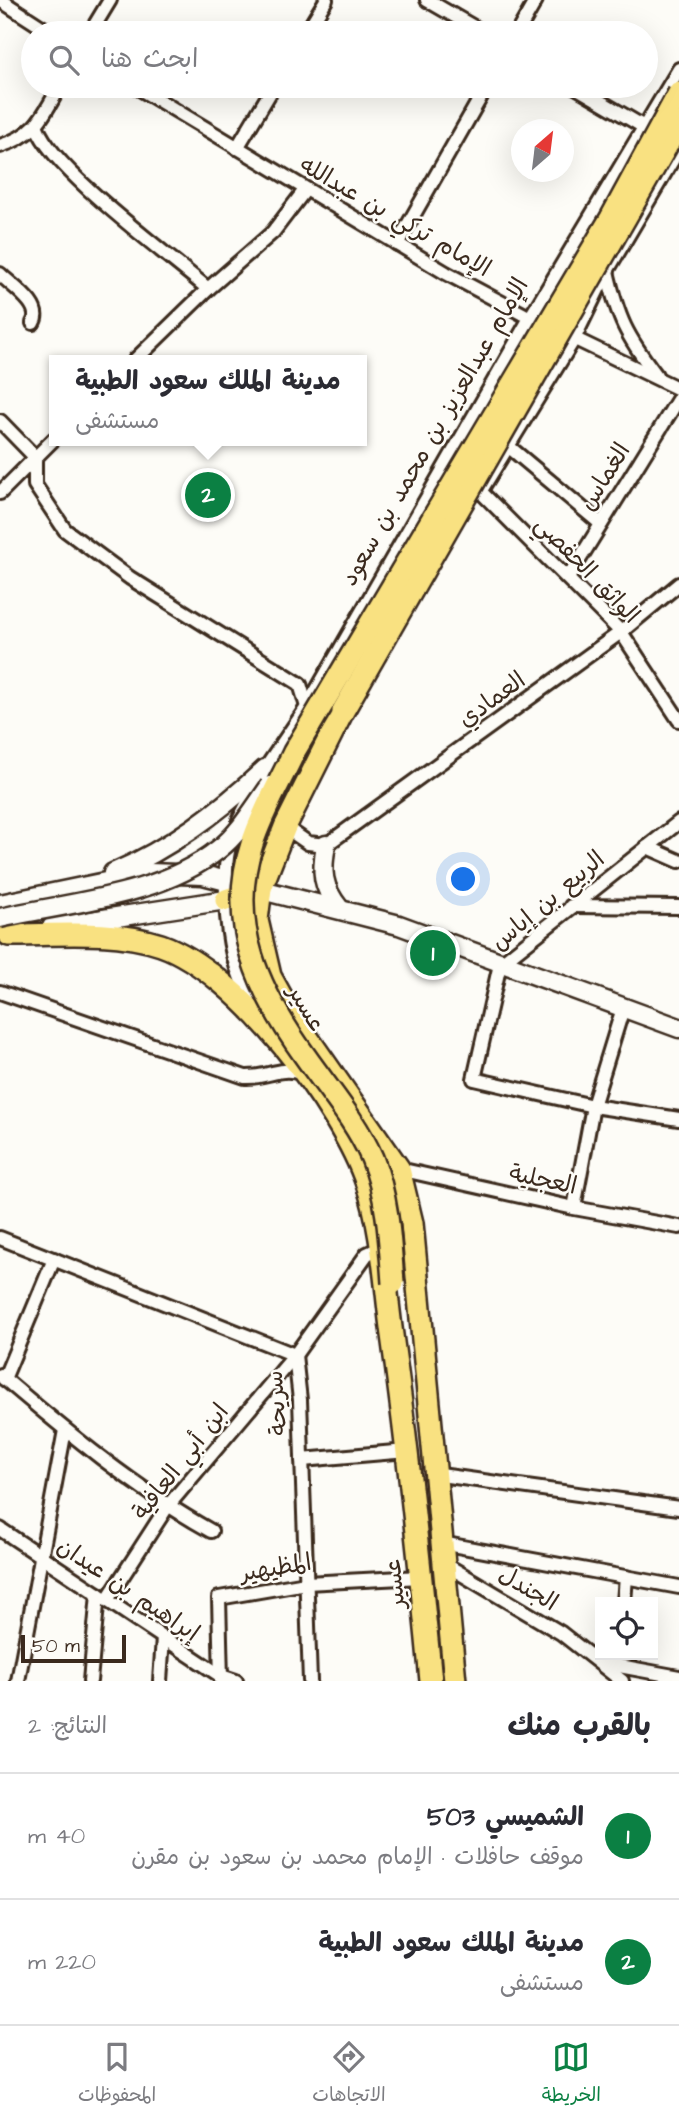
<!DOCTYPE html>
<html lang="ar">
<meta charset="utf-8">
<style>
body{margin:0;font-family:"Architects Daughter","Playpen Sans Arabic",sans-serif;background:#f2f2f3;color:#2b2b33;direction:rtl}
.controls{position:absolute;right:21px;bottom:21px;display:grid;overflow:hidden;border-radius:0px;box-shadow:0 7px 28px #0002}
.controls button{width:63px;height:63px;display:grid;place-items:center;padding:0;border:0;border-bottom:2px solid #e1e1e2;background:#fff;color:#2b2b33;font:35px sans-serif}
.compass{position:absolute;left:511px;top:119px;width:63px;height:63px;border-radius:50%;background:#fff;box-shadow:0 7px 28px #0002;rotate:28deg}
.scale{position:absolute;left:21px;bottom:18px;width:105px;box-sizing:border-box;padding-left:7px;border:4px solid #3b2a1e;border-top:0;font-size:19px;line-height:24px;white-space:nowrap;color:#3b2a1e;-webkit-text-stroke:5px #fdfcf7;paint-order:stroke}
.you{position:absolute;left:464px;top:880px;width:24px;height:24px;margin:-18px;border:5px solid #fff;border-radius:50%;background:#1a73e8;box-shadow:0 0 0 10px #1a73e833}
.badge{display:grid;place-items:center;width:46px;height:46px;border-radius:50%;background:#0b8043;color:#fff;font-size:23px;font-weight:700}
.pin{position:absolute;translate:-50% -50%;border:4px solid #fff;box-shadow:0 2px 7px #0006}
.popup{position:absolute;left:49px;top:355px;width:318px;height:91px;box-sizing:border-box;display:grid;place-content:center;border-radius:0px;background:#fff;filter:drop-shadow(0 2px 5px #0005);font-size:23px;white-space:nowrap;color:#7c7c81}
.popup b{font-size:26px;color:#2b2b33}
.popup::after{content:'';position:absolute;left:50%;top:100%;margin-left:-14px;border:14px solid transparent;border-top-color:#fff}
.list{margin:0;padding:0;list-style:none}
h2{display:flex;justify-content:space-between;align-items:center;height:91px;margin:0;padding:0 28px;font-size:30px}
h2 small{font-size:23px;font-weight:400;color:#7c7c81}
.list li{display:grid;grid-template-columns:46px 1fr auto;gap:21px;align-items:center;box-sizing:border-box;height:126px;padding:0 28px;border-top:2px solid #e1e1e2}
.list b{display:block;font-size:26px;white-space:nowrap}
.list p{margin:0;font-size:23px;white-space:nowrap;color:#7c7c81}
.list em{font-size:23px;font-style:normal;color:#7c7c81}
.icon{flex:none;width:38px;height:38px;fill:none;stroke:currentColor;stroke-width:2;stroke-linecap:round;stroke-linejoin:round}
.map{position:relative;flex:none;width:679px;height:1681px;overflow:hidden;direction:ltr}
.search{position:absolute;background:#fff;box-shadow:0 7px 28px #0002;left:21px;right:21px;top:21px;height:77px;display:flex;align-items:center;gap:18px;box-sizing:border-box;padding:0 24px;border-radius:38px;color:#7c7c81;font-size:26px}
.sheet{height:343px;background:#fff}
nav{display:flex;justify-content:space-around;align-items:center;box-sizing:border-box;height:98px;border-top:2px solid #e1e1e2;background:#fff;font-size:19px;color:#7c7c81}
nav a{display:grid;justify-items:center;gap:4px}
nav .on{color:#0b8043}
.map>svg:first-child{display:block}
</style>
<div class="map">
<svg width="679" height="1681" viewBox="0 0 679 1681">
<rect width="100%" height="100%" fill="#fdfcf7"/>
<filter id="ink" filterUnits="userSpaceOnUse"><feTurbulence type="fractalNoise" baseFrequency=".0143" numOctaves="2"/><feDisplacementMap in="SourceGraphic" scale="14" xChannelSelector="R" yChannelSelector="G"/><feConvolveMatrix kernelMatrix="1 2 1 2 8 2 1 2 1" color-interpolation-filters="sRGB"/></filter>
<g filter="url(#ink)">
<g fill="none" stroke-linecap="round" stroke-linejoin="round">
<!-- street casing -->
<g stroke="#3b2a1e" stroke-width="18">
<g id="street">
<polyline points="0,0 51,33"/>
<polyline points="427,0 484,33"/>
<polyline points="90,33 110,0"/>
<polyline points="306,33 326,0"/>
<polyline points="517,33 536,0"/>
<polyline points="135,86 446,273 536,321"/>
<polyline points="574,86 644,127"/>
<path d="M37 127C53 171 168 254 208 289L135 360"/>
<path d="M0 146C36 135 43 116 60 86"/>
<polyline points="237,148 274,86"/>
<polyline points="397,244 487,86"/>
<path d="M607 271C618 319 626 335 656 375"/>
<path d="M0 274C12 286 44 306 33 323"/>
<polyline points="208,289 273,232 305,190"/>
<polyline points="569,336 679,389"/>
<polyline points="0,421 35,457 35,485 65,530 130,578 300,684 307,707"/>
<polyline points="508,446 601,524"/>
<polyline points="483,487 574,339 607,271 679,149"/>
<polyline points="480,491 621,632 679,720"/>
<polyline points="0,493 54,439"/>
<polyline points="568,578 679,398"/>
<polyline points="239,820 265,769 307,707 530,318 679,69"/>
<polyline points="679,822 500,964 474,1079 593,1106 679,1119"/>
<polyline points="287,823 285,827 308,843 326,845 621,632 679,584"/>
<path d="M232 837C224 858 226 879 226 901 228 940 233 970 254 1004"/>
<polyline points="647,847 679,861"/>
<polyline points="571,906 679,907"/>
<path d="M0 992 245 1077C269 1078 278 1066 301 1073"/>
<polyline points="399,1169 574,1208 679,1227"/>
<polyline points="574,1208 593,1106 623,1008"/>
<polyline points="0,1238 295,1355"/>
<polyline points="295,1355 300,1400 310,1681"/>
<path d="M0 1375C67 1432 134 1488 211 1531"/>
<polyline points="4,1379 54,1259"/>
<polyline points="302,1460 407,1451"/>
<polyline points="433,1474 679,1508"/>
<polyline points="0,1529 221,1676 236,1681"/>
<polyline points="441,1543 679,1587"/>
<polyline points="443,1563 561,1633 622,1681"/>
<polyline points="107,1600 167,1507 295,1355 367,1254 380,1248"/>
<polyline points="624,1602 626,1577"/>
<polyline points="603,1663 679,1677"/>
<polyline points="18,1681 65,1430"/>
<polyline points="90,1681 98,1594"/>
<polyline points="160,1681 163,1638"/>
<polyline points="221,1681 219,1598 306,1583 421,1577"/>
</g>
</g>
<!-- secondary casing -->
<g stroke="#3b2a1e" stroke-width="23">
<g id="secondary">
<path d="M326 845C321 871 322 887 339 908"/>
<path d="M113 873C171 848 219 812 265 769"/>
<polyline points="0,904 149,873 203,875 399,925 679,1028"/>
<polyline points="52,927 226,900"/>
</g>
</g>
<!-- primary casing -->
<g stroke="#3b2a1e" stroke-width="26">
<g id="primary">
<polyline points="261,888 257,920 270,976 291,1014 399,1169 412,1223 455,1681"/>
<polyline points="226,900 261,888 285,827 343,711"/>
<path d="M9 935C58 935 113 929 161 945 238 972 342 1108 367 1184 383 1231 385 1285 392 1335 408 1450 420 1565 431 1681"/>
</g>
</g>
<!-- street -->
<use href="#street" stroke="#fdfcf7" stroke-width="12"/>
<!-- secondary -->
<use href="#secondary" stroke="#fdfcf7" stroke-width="18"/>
<!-- primary -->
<use href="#primary" stroke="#f9e181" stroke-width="21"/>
<!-- secondary-bridge casing -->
<g stroke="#3b2a1e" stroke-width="23" stroke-linecap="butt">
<path id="secondary-bridge" d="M0 918C71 902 161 896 219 849 239 834 255 807 270 786"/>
</g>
<!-- primary-bridge casing -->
<g stroke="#3b2a1e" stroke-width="26" stroke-linecap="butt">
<g id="primary-bridge">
<polyline points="343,711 679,124"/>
<path d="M393 1283C390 1241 388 1197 372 1158 356 1121 328 1089 305 1056 259 992 226 923 252 844 262 812 280 782 294 752L611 218 679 93"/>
</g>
</g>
<!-- secondary-bridge -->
<use href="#secondary-bridge" stroke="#fdfcf7" stroke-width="18"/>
<!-- primary-bridge -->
<use href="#primary-bridge" stroke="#f9e181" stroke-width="21"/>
</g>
</g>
<g text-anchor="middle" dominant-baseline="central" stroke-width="5" stroke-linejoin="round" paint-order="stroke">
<!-- street labels -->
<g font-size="24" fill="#3b2a1e" stroke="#fdfcf7">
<text transform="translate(395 217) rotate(30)">الإمام تركي بن عبدالله</text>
<text transform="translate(435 432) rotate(-60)">الإمام عبدالعزيز بن محمد بن سعود</text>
<text transform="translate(605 477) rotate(-58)">الغماس</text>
<text transform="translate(587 570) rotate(46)">الواثق الحفصي</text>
<text transform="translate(492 700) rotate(-36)">العمادي</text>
<text transform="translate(548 901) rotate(-40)">الربيع بن إياس</text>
<text transform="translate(306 1008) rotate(59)">عسير</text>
<text transform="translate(543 1180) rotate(12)">العجلية</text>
<text transform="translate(277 1403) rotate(-94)">سريحة</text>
<text transform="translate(181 1462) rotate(-52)">ابن أبي العافية</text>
<text transform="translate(276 1568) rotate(-9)">المظيهير</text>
<text transform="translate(395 1584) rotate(-96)">عسير</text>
<text transform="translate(528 1589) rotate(31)">الجندل</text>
<text transform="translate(128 1590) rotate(34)">إبراهيم بن عيدان</text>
</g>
</g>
</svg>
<div class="controls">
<button><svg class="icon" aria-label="locate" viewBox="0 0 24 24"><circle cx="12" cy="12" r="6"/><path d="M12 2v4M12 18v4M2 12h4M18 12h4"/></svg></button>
</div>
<svg class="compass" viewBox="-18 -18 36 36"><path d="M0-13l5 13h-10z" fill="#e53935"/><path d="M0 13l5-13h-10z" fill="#7c7c81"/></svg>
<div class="scale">50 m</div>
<div class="you"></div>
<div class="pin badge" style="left:433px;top:953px">1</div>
<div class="pin badge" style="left:208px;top:495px">2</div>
<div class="popup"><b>مدينة الملك سعود الطبية</b>مستشفى</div>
<div class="search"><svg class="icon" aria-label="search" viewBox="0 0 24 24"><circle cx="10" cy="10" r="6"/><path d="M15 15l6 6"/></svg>ابحث هنا</div>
</div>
<section class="sheet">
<h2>بالقرب منك<small>النتائج: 2</small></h2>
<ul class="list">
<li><span class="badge">1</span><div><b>الشميسي 503</b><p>موقف حافلات · الإمام محمد بن سعود بن مقرن</p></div><em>40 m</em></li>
<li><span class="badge">2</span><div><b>مدينة الملك سعود الطبية</b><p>مستشفى</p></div><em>220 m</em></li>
</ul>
</section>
<nav>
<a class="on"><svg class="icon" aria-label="map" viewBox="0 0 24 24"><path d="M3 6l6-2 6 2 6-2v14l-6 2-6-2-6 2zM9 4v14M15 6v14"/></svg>الخريطة</a>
<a><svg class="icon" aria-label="directions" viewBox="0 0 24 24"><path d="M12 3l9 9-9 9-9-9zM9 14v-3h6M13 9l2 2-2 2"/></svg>الاتجاهات</a>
<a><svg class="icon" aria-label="saved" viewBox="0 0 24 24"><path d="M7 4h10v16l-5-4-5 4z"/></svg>المحفوظات</a>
</nav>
